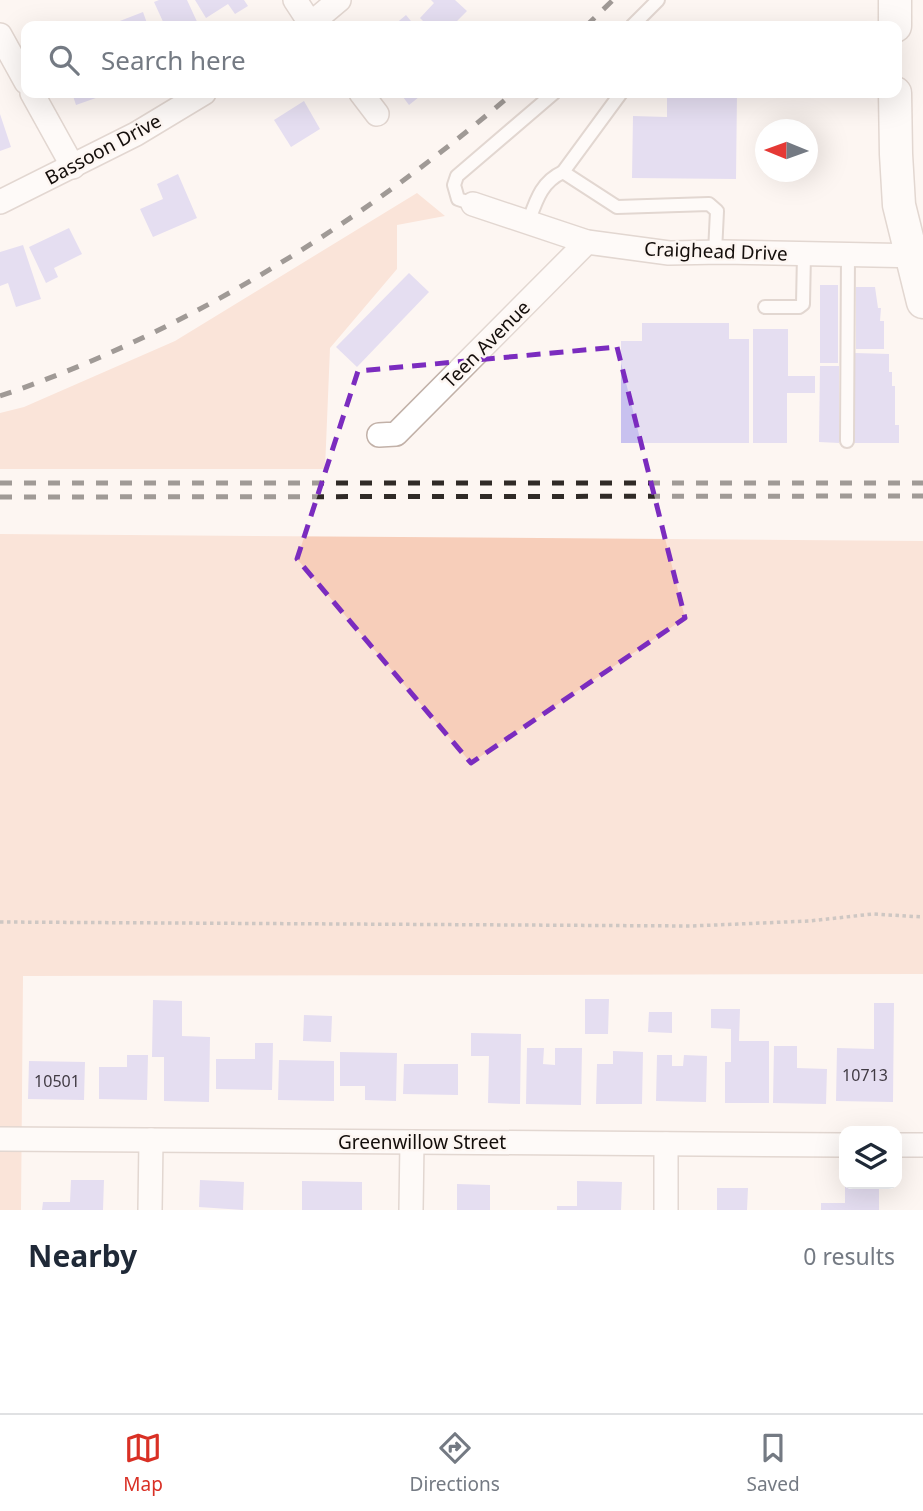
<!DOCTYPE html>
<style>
body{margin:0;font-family:"Noto Sans",sans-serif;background:#f6f6f7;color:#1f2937}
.controls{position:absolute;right:21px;bottom:21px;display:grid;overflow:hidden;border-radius:14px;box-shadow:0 7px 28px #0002}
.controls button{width:63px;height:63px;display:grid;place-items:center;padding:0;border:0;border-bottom:2px solid #e0e1e3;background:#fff;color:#1f2937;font:35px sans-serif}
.compass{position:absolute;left:755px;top:119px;width:63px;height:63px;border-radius:50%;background:#fff;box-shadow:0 7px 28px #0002;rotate:271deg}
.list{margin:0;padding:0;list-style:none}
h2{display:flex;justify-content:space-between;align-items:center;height:91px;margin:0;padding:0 28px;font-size:30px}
h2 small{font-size:23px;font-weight:400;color:#747a83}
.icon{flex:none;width:38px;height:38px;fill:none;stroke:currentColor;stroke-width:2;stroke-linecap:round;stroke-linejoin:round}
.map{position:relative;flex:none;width:923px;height:1210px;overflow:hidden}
.search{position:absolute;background:#fff;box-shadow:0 7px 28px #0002;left:21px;right:21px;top:21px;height:77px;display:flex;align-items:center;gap:18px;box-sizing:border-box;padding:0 24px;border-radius:14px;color:#747a83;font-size:26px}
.sheet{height:203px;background:#fff}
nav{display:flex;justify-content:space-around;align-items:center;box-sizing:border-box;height:98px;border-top:2px solid #e0e1e3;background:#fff;font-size:19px;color:#747a83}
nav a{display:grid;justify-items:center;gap:4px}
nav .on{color:#d93025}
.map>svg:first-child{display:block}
</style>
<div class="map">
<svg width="923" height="1210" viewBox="0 0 923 1210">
<rect width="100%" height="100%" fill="#fdf6f2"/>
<!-- green -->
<g fill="#f7ceba">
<polygon points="417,193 445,216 397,225 397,269 330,348 325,469 0,469 0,413 24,407 175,341"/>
<polygon points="0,534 923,541 923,974 23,976 21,1210 0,1210"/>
</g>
<!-- building -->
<g fill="#c8c1ef">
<polygon points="159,0 187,0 199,26 165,26 154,2"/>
<polygon points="195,0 244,0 248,6 235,14 228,4 206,18"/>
<polygon points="431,0 455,0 467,11 452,26 428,26 420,18 434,3"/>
<polygon points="143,12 148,26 107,26"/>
<polygon points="406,15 415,26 393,26"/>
<polygon points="72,93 110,93 76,105"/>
<polygon points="400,93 424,93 409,105"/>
<polygon points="667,93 737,93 736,179 632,178 633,116 667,117"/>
<polygon points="304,101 320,129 291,147 274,120"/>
<polygon points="0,114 11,147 0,151"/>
<polygon points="178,174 197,218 153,237 140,209 163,199 157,184"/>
<polygon points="69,228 82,254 54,268 58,277 46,283 29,247"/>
<polygon points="23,245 41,299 16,307 8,283 0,286 0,252"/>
<polygon points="409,273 429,292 357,367 336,347"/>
<rect x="820" y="285" width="18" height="78"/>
<polygon points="856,287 875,287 878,308 881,308 880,321 884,321 884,349 856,349"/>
<polygon points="642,323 729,323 729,339 749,339 749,443 621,443 621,341 642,341"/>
<polygon points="753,329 788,329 788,376 815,376 815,393 787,393 787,443 753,443"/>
<polygon points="855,353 889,354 889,372 892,372 892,386 895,386 895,425 899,425 899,443 854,443"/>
<polygon points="820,366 839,366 839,443 819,442"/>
<polygon points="585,999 609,999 608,1034 585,1034"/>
<polygon points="153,1000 182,1001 182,1036 210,1037 209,1102 164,1101 164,1057 152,1057"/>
<polygon points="874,1003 894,1003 893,1102 836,1101 837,1048 874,1049"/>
<polygon points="711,1009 740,1009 739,1041 769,1041 769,1103 725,1103 725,1062 731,1062 731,1029 711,1028"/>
<polygon points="649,1012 672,1012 672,1033 648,1032"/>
<polygon points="304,1015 332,1016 331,1042 303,1041"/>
<polygon points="471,1033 521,1034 520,1104 488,1103 489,1056 471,1056"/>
<polygon points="255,1043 273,1043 272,1090 216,1089 216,1059 255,1059"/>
<polygon points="774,1046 797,1046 797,1068 827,1069 826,1104 773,1103"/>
<polygon points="527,1048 544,1048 543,1064 555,1065 555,1048 582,1048 581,1105 526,1104"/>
<polygon points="613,1051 643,1052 642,1104 596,1104 597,1064 613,1064"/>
<polygon points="340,1052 397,1053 396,1101 365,1100 365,1086 340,1086"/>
<polygon points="127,1055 148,1055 147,1100 99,1099 99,1067 127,1067"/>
<polygon points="657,1055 672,1055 672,1066 683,1066 684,1055 707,1056 706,1102 656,1101"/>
<polygon points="279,1060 334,1061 334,1101 278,1100"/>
<polygon points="29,1061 85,1062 84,1100 28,1099"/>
<polygon points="404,1064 458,1064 458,1095 403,1094"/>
<polygon points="71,1180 104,1180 103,1210 42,1210 43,1202 70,1202"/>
<polygon points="200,1180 244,1182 243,1210 199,1207"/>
<polygon points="302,1181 362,1182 362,1210 302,1210"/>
<polygon points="577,1181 622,1182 621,1210 557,1210 557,1206 577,1206"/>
<polygon points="457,1184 490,1185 490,1210 457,1210"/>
<polygon points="845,1184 879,1184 879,1210 821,1210 821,1203 845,1203"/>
<polygon points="717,1188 748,1188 747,1210 717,1210"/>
</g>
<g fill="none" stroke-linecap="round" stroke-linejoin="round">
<!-- lane casing -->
<g stroke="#c2b1a8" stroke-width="16">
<g id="lane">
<polyline points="632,26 658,0"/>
<polyline points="563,172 621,93"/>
<polyline points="473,204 458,199 454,185 457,176 554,93"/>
<path d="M528 223C536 201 541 182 563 172L617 207 709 204 717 211 715 252"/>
<polyline points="765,307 799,307 803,304 804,254"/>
<polyline points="847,441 848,254"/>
</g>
</g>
<!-- street casing -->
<g stroke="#c2b1a8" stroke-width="26">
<g id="street">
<polyline points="295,0 312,26"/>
<polyline points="308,26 339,0"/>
<polyline points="0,35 26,82"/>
<polyline points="32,93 73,167"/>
<polyline points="361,93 377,114"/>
<polyline points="0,202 136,134 204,93"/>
<polyline points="473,204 587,242 669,253 722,252 923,256"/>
<polyline points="379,435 396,434 587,242"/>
<polyline points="0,1139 844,1145"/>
<polyline points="897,1145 923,1145"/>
<polyline points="150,1210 151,1140"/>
<polyline points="411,1210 412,1142"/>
<polyline points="666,1210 666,1144"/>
</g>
</g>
<!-- secondary casing -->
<g stroke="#c2b1a8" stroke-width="35">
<g id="secondary">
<polyline points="895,0 895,26"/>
<polyline points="895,93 896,154 899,205 923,302"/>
</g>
</g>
<!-- path -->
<polyline stroke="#948e8a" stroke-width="3.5" stroke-dasharray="3.5 3.5" stroke-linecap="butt" points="0,922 691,926 809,921 873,914 923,917"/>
<!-- lane -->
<use href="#lane" stroke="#fff" stroke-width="12"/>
<!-- street -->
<use href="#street" stroke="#fff" stroke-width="23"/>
<!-- secondary -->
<use href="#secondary" stroke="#fff" stroke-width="32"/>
<!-- rail -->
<g stroke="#302a27" stroke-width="5" stroke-dasharray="12 12" stroke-linecap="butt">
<polyline points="586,26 613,0"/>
<path d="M0 396C188 332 363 222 513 93"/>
<polyline points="0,483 923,483"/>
<polyline points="0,497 923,496"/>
</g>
</g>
<!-- marked area -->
<path d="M0 0H923V1210H0ZM617 347 685 618 471 763 297 559 358 371Z" fill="#fdf6f2" fill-opacity=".55" fill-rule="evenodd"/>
<path fill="none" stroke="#7b2cbf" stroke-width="5" stroke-dasharray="14 9" stroke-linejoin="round" d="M617 347 685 618 471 763 297 559 358 371Z"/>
<g text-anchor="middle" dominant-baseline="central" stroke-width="5" stroke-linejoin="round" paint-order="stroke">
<!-- number labels -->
<g font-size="16" fill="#403a43">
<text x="865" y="1075">10713</text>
<text x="57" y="1081">10501</text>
</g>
<!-- street labels -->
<g font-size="19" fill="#130d0a" stroke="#fdf6f2">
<text transform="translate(103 149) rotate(-28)">Bassoon Drive</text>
<text transform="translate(716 251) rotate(2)">Craighead Drive</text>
<text transform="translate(486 344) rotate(-45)">Teen Avenue</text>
<text x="422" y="1142">Greenwillow Street</text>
</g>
</g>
</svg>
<div class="controls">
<button><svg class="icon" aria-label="layers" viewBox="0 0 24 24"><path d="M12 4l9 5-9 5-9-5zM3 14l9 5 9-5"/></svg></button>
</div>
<svg class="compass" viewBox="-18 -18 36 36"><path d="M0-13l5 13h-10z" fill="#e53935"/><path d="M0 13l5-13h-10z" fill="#747a83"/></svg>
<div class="search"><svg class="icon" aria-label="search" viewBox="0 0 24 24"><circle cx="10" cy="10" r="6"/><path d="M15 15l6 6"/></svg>Search here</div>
</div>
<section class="sheet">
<h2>Nearby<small>0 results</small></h2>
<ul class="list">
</ul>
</section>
<nav>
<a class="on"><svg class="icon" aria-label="map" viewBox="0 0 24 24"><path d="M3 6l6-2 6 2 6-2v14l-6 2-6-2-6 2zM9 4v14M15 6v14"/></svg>Map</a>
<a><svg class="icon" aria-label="directions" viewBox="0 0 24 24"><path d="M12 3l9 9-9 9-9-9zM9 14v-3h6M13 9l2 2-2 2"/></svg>Directions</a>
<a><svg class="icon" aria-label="saved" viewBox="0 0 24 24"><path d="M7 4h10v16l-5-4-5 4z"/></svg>Saved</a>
</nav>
